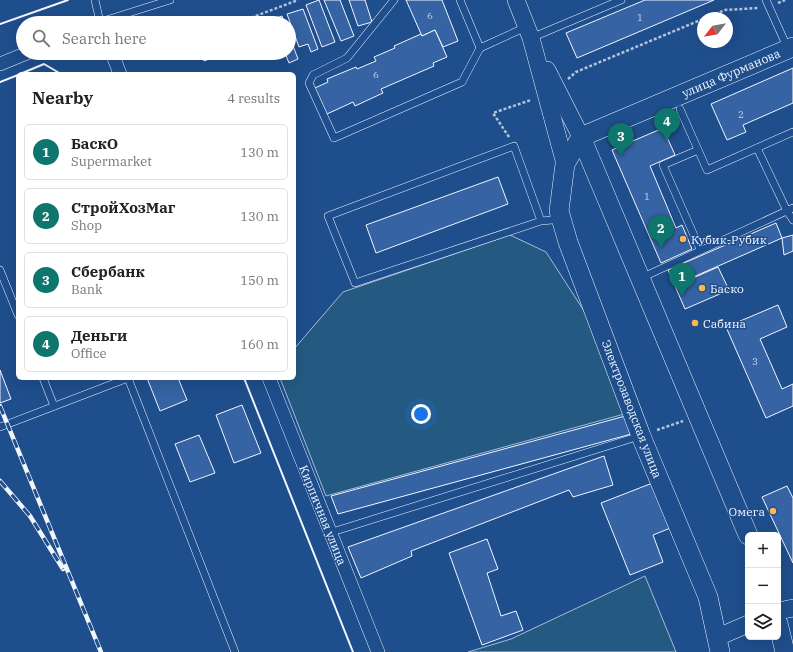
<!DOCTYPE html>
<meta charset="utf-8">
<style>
body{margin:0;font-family:"IBM Plex Serif",serif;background:#f2f2f2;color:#222}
.controls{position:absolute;right:12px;bottom:12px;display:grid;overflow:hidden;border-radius:6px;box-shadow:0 4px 16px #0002}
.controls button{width:36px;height:36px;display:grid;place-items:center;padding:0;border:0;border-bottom:1px solid #e0e0e0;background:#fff;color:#222;font:20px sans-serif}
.compass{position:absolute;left:697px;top:12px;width:36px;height:36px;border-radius:50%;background:#fff;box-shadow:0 4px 16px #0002;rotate:239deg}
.you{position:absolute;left:421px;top:414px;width:14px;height:14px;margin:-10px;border:3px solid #fff;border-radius:50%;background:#1a73e8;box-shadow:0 0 0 6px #1a73e833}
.badge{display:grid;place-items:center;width:26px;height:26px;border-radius:50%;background:#0f766e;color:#fff;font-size:13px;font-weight:700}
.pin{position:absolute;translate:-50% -33px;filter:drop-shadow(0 1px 2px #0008)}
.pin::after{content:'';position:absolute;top:21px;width:14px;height:12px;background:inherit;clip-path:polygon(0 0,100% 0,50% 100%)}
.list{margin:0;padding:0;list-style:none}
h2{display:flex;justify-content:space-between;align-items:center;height:52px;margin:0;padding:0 16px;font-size:17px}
h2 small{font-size:13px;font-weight:400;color:#767676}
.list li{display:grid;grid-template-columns:26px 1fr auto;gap:12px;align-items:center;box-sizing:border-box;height:56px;margin:0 8px 8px;padding:0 8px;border:1px solid #e0e0e0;border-radius:6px}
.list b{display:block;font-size:15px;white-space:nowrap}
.list p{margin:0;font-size:13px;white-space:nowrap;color:#767676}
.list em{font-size:13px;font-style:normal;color:#767676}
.icon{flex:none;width:22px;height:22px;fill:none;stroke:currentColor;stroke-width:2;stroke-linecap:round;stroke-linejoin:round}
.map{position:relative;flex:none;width:793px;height:652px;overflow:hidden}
.search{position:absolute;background:#fff;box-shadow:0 4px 16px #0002;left:16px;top:16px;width:280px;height:44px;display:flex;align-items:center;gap:10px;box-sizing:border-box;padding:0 14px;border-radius:22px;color:#767676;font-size:15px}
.panel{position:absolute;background:#fff;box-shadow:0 4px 16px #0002;left:16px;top:72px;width:280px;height:308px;border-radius:6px}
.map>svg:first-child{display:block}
</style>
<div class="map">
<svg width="793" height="652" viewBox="0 0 793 652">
<rect width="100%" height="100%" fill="#1f4e8c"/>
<!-- green -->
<g fill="#245a82" stroke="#a8bbd7">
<polygon points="510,235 546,252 586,314 628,413 326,496 280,378 294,378 294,349 343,292"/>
<polygon points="645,576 676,652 468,652 511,639"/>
</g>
<!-- building -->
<g fill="#3563a3" stroke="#f2f6ff">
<polygon points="319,0 335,42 322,47 306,5"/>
<polygon points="324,0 340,0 354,36 341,41"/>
<polygon points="349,0 365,0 372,22 358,26"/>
<polygon points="406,0 442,0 458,41 443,47 435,30 422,36"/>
<polygon points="645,0 714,0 577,58 566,33"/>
<polygon points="303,9 318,49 311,52 308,44 299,47 287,14"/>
<polygon points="282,16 284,23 262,23"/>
<polygon points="435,30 447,57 433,63 434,66 381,89 383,93 355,106 353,102 327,114 315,88 328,82 327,79 356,67 357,69 376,61 374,57 395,48 394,46 421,34 422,36"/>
<polygon points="289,35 298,59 289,63 285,53 289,53"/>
<polygon points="201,53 225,53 204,61"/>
<polygon points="793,68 793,103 743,125 746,132 727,140 711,104"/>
<polygon points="663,128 675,155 650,166 676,228 682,225 692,249 661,263 612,150"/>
<polygon points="498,177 508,204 376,253 366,225"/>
<polygon points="776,223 782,238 675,285 668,270"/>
<polygon points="793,235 793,251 784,255 782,238"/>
<polygon points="718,267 729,290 685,309 675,286"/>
<polygon points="778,305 787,327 760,339 782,389 793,384 793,406 766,418 726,327"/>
<polygon points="0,370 11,399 0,403"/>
<polygon points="147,378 178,378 187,400 160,411"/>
<polygon points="242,405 261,453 234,463 216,415"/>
<polygon points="629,415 635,433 338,514 331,496"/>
<polygon points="199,435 215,473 190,482 175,444"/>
<polygon points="604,456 613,485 573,497 569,490 411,551 412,556 361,578 348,547"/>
<polygon points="655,482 673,527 653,535 663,562 630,575 601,503"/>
<polygon points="787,486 793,498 793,563 762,497"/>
<polygon points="487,539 498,569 487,573 501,616 516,611 523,630 482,645 449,553"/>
</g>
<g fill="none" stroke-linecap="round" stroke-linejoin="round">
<!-- service casing -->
<g stroke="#f2f6ff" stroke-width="8">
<g id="service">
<polyline points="95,0 100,22 170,0"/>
<polyline points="394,0 347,58 313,75 309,83 334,138 462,82 480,48"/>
<polyline points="460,0 480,48 526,27"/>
<polyline points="766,0 788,49"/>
<polyline points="531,38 621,0"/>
<polyline points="680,109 707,170 793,132"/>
<polyline points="757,148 787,211 793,220"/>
<polyline points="698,150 663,165 700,249"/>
<polyline points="541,221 355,283 328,216 514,146 541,221 552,220 557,214"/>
<polyline points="0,270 18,315"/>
<polyline points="641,278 793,208"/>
<polyline points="43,378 54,406"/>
<polyline points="0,427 128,378 235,652"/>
<polyline points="329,533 630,439"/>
</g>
</g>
<!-- minor casing -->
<g stroke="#f2f6ff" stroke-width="14">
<g id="minor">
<polyline points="97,23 100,23"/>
<polyline points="112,53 120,74"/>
<polyline points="0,64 27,53"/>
<polyline points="269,378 378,652"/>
</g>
</g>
<!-- tertiary casing -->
<g stroke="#f2f6ff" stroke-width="18">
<g id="tertiary">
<polyline points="516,0 531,38 565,164"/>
<polyline points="547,70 581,137"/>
<polyline points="778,611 793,608"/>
<polyline points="718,637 748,624"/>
</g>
</g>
<!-- secondary casing -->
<g stroke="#f2f6ff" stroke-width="20">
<g id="secondary">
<polyline points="581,137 565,164 559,211 568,242 641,436 708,597 720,652"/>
<polyline points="581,137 748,535"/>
<polyline points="581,137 793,47"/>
<polyline points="778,623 785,652"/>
</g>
</g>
<!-- path -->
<g stroke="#b3c4dc" stroke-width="2.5" stroke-dasharray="3 2" stroke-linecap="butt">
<polyline points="778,3 785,0"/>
<polyline points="706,18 725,10 758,8"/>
<polyline points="237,23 298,0"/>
<polyline points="39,58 52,53"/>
<polyline points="568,79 576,72 703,19"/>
<polyline points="509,137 493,113 531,100"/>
<polyline points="657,430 683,421"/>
</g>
<!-- service -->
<use href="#service" stroke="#1f4e8c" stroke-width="7"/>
<!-- minor -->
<use href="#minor" stroke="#1f4e8c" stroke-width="13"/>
<!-- tertiary -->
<use href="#tertiary" stroke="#1f4e8c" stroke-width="17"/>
<!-- secondary -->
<use href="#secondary" stroke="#1f4e8c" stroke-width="19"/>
<!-- rail casing -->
<g stroke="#f2f6ff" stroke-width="4.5">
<g id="rail">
<polyline points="0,406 101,652"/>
<polyline points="0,481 30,516 63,569"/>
</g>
</g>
<!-- rail -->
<use href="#rail" stroke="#1f4e8c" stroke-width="3" stroke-dasharray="9" stroke-linecap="butt"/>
<!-- wall -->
<g stroke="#f2f6ff" stroke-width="2">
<polyline points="0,24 68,0"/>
<polyline points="20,74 44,64 61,74"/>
<polyline points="0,82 18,75"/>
<polyline points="244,378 353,652"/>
</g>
</g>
<!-- markers -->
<g fill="#ffb74d" stroke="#1f4e8c" stroke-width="1.5">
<circle cx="683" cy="239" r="4"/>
<circle cx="702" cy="288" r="4"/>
<circle cx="695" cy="323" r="4"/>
<circle cx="773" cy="511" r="4"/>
</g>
<g text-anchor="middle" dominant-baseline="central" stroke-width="3" stroke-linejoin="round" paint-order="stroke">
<!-- number labels -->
<g font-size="10" fill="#c3d1e8">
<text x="430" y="15">6</text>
<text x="640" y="17">1</text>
<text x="376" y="74">6</text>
<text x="741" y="114">2</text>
<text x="647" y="196">1</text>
<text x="755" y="361">3</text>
</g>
<!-- street labels -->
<g font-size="12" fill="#f2f6ff" stroke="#1f4e8c">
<text transform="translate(731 73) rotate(-23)">улица Фурманова</text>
<text transform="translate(632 409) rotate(69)">Электрозаводская улица</text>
<text transform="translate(323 515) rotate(68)">Кирпичная улица</text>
</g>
<!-- poi labels -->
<g font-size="12" fill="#f2f6ff" stroke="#1f4e8c" text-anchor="start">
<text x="691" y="239">Кубик-Рубик</text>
<text x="710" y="288">Баско</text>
<text x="703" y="323">Сабина</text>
<text x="765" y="511" text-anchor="end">Омега</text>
</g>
</g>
</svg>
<div class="controls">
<button>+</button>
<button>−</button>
<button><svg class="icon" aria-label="layers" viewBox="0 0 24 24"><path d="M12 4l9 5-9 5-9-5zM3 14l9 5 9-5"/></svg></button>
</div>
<svg class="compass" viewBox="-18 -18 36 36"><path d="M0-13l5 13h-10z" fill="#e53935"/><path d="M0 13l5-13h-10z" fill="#767676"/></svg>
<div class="you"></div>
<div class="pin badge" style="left:682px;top:296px">1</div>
<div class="pin badge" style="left:661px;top:248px">2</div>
<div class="pin badge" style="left:621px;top:156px">3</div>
<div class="pin badge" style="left:667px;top:141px">4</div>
<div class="search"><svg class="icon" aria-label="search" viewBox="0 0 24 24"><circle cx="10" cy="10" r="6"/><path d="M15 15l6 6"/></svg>Search here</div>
<section class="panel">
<h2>Nearby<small>4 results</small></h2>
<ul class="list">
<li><span class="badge">1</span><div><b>БаскО</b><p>Supermarket</p></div><em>130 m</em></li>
<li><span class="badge">2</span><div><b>СтройХозМаг</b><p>Shop</p></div><em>130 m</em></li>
<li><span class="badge">3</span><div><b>Сбербанк</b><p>Bank</p></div><em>150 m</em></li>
<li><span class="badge">4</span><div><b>Деньги</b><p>Office</p></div><em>160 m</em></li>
</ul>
</section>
</div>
